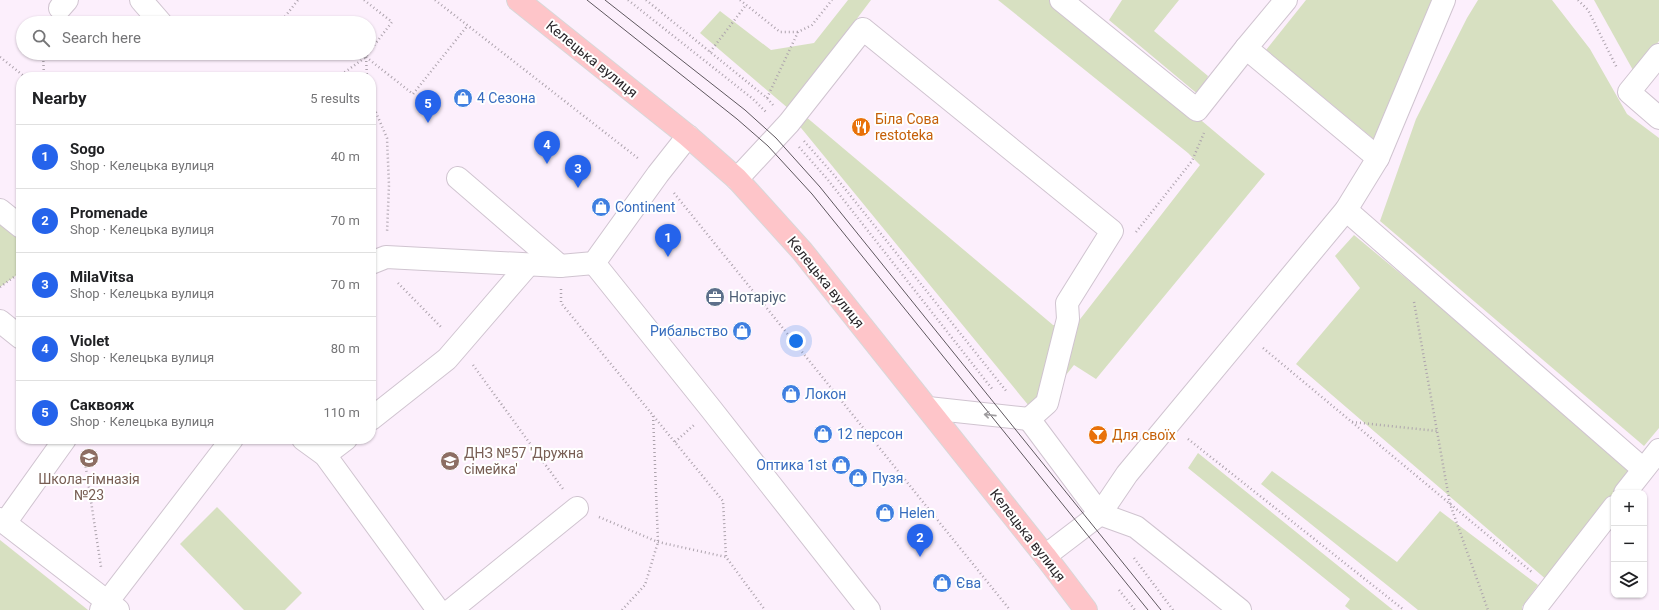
<!DOCTYPE html>
<meta charset="utf-8">
<style>
body{margin:0;font-family:Roboto,sans-serif;background:#f2f2f2;color:#202124}
.controls{position:absolute;right:12px;bottom:12px;display:grid;overflow:hidden;border-radius:8px;box-shadow:0 1px 3px #0004}
.controls button{width:36px;height:36px;display:grid;place-items:center;padding:0;border:0;border-bottom:1px solid #e0e0e0;background:#fff;color:#202124;font:20px sans-serif}
.you{position:absolute;left:796px;top:341px;width:14px;height:14px;margin:-10px;border:3px solid #fff;border-radius:50%;background:#1a73e8;box-shadow:0 0 0 6px #1a73e833}
.badge{display:grid;place-items:center;width:26px;height:26px;border-radius:50%;background:#2563eb;color:#fff;font-size:13px;font-weight:700}
.pin{position:absolute;translate:-50% -33px;filter:drop-shadow(0 1px 2px #0008)}
.pin::after{content:'';position:absolute;top:21px;width:14px;height:12px;background:inherit;clip-path:polygon(0 0,100% 0,50% 100%)}
.list{margin:0;padding:0;list-style:none}
h2{display:flex;justify-content:space-between;align-items:center;height:52px;margin:0;padding:0 16px;font-size:17px}
h2 small{font-size:13px;font-weight:400;color:#757577}
.list li{display:grid;grid-template-columns:26px 1fr auto;gap:12px;align-items:center;box-sizing:border-box;height:64px;padding:0 16px;border-top:1px solid #e0e0e0}
.list b{display:block;font-size:15px;white-space:nowrap}
.list p{margin:0;font-size:13px;white-space:nowrap;color:#757577}
.list em{font-size:13px;font-style:normal;color:#757577}
.icon{flex:none;width:22px;height:22px;fill:none;stroke:currentColor;stroke-width:2;stroke-linecap:round;stroke-linejoin:round}
.map{position:relative;flex:none;width:1659px;height:610px;overflow:hidden}
.search{position:absolute;background:#fff;box-shadow:0 1px 3px #0004;left:16px;top:16px;width:360px;height:44px;display:flex;align-items:center;gap:10px;box-sizing:border-box;padding:0 14px;border-radius:22px;color:#757577;font-size:15px}
.panel{position:absolute;background:#fff;box-shadow:0 1px 3px #0004;left:16px;top:72px;width:360px;height:372px;border-radius:16px}
.map>svg:first-child{display:block}
</style>
<div class="map">
<svg width="1659" height="610" viewBox="0 0 1659 610">
<rect width="100%" height="100%" fill="#fceffc"/>
<!-- green -->
<g fill="#d7e0c1">
<polygon points="848,0 871,0 789,109 700,33 720,11 771,50 814,43"/>
<polygon points="998,0 1058,0 1265,174 1096,379 1074,365 1058,385 1029,406 797,123 805,116 1053,325 1074,327 1200,165 1188,153"/>
<polygon points="1122,0 1179,0 1154,31 1208,76 1200,96 1109,20"/>
<polygon points="1306,0 1434,0 1429,6 1376,141 1266,50"/>
<polygon points="1478,0 1552,0 1590,49 1627,114 1659,138 1659,428 1644,446 1380,221 1416,119 1467,18"/>
<polygon points="1594,0 1659,0 1659,41 1634,72"/>
<polygon points="0,210 21,227 21,272 0,287"/>
<polygon points="1354,235 1638,471 1619,493 1614,493 1614,500 1548,581 1296,364 1360,288 1335,256"/>
<polygon points="1198,453 1393,610 1350,610 1345,606 1350,599 1188,468"/>
<polygon points="1272,471 1397,562 1440,511 1538,585 1522,607 1522,610 1418,610 1261,484"/>
<polygon points="217,507 302,593 285,610 244,610 180,544"/>
<polygon points="0,540 88,610 0,610"/>
</g>
<g fill="none" stroke-linecap="round" stroke-linejoin="round">
<!-- minor casing -->
<g stroke="#d0c4d0" stroke-width="24">
<g id="minor">
<polyline points="141,0 161,23"/>
<polyline points="1061,0 1197,110 1246,48"/>
<polyline points="60,8 67,0"/>
<polyline points="1659,55 1629,92 1659,118"/>
<polyline points="1378,158 1444,0"/>
<polyline points="458,178 560,266"/>
<polyline points="737,179 789,123 863,29 1112,231 1067,303 1068,319 1047,403 1029,419 1100,514 1136,527 1240,610"/>
<polyline points="0,210 21,227"/>
<polyline points="1346,210 1643,469"/>
<polyline points="371,263 386,257 560,266 594,263 658,174 688,136"/>
<polyline points="594,263 711,409 869,610"/>
<polyline points="0,321 21,338"/>
<polyline points="928,408 1029,419"/>
<polyline points="371,419 447,359 528,265"/>
<polyline points="303,439 325,455 438,610"/>
<polyline points="325,455 346,439"/>
<polyline points="1625,493 1659,450"/>
<polyline points="0,519 5,523 65,439"/>
<polyline points="5,523 118,610"/>
<polyline points="1045,556 1100,514 1127,474 1346,210 1378,158 1246,48 1286,0"/>
<polyline points="101,610 232,439"/>
<polyline points="451,610 577,508"/>
<polyline points="1534,610 1614,507"/>
</g>
</g>
<!-- major casing -->
<g stroke="#d8d8d8" stroke-width="24">
<polyline id="major" points="518,0 688,136 737,179 802,251 1045,556 1086,610"/>
</g>
<!-- path -->
<g stroke="#ada3ad" stroke-width="2.5" stroke-dasharray="1 3" stroke-linecap="butt">
<polyline points="364,0 392,22 369,52"/>
<polyline points="435,0 639,159"/>
<polyline points="628,0 753,99 767,113"/>
<polyline points="646,0 767,98 773,105"/>
<polyline points="740,0 780,32 798,32"/>
<polyline points="1578,0 1588,10 1617,68"/>
<polyline points="280,23 298,0"/>
<polyline points="710,52 746,5"/>
<polyline points="43,53 44,77"/>
<polyline points="0,57 25,77"/>
<polyline points="366,57 413,94 468,25"/>
<polyline points="366,57 367,77"/>
<polyline points="338,77 366,57 369,53"/>
<polyline points="767,98 798,32 812,25 832,0"/>
<polyline points="371,101 387,138 389,185 387,233"/>
<polyline points="804,141 834,175 1007,392"/>
<polyline points="799,147 828,180 993,390"/>
<polyline points="674,193 1010,610"/>
<polyline points="1136,232 1192,161 1204,133"/>
<polyline points="398,283 442,328"/>
<polyline points="0,287 21,272"/>
<polyline points="561,289 561,303 723,501 726,557"/>
<polyline points="1414,302 1450,504 1488,610"/>
<polyline points="1263,348 1533,573"/>
<polyline points="473,365 563,489"/>
<polyline points="1352,422 1437,431"/>
<polyline points="1188,439 1404,610"/>
<polyline points="675,442 694,425"/>
<polyline points="84,455 101,567"/>
<polyline points="599,517 658,542 726,557 765,610"/>
<polyline points="1134,558 1173,610"/>
<polyline points="1119,590 1135,610"/>
<polyline points="622,610 645,585 658,542 653,414"/>
</g>
<!-- minor -->
<use href="#minor" stroke="#fff" stroke-width="22"/>
<!-- major -->
<use href="#major" stroke="#fec5c9" stroke-width="22"/>
<!-- tram -->
<g stroke="#5e575e" stroke-width="1">
<polyline points="587,0 737,119 768,146 812,194 1148,610"/>
<polyline points="605,0 745,110 776,138 820,187 1161,610"/>
</g>
</g>
<!-- one-way arrows -->
<defs><path id="oneway-shaft" d="M-6 0H5M1.5-3L5.5 0L1.5 3" fill="none" stroke-width="1.6" stroke-linecap="round" stroke-linejoin="round"/></defs>
<use stroke="#9f9d9f" href="#oneway-shaft" transform="translate(990 415) rotate(-174)"/>
<!-- icons -->
<defs>
<g id="shop-disc" transform="scale(1)"><circle r="9.5" fill="#3f7fe0" stroke="#fff"/><path d="M-5-2.5h2.3a2.7 3.5 0 0 1 5.4 0H5L5.5 6h-11ZM-1.5-2.5h3a1.5 2.3 0 0 0-3 0Z" fill="#fff"/></g>
<g id="restaurant-disc" transform="scale(1)"><circle r="9.5" fill="#e8710a" stroke="#fff"/><path d="M-5-6h1v4h1v-4h1v4h1v-4h1v5L-1.5 .5V6h-2V.5L-5-1ZM5-6V6H3V1.5H1.5Q1.5-4 5-6Z" fill="#fff"/></g>
<g id="office-disc" transform="scale(1)"><circle r="9.5" fill="#5c6f8a" stroke="#fff"/><path d="M-6-3h4V-5.5h4V-3h4V5H-6ZM-1-4.5V-3h2v-1.5ZM-6 0V1H6V0Z" fill="#fff"/></g>
<g id="bar-disc" transform="scale(1)"><circle r="9.5" fill="#e8710a" stroke="#fff"/><path d="M-6-5H6L.8 .8V4.5H3.5V6h-7V4.5H-.8V.8Z" fill="#fff"/></g>
<g id="school-disc" transform="scale(1)"><circle r="9.5" fill="#8d6e63" stroke="#fff"/><path d="M0-5L7-2L0 1L-7-2ZM-4 1L0 2.5L4 1V4Q0 6-4 4Z" fill="#fff"/></g>
</defs>
<g fill-rule="evenodd">
<use href="#shop-disc" x="463" y="98"/>
<use href="#restaurant-disc" x="861" y="127"/>
<use href="#shop-disc" x="601" y="207"/>
<use href="#office-disc" x="715" y="297"/>
<use href="#shop-disc" x="742" y="331"/>
<use href="#shop-disc" x="791" y="394"/>
<use href="#shop-disc" x="823" y="434"/>
<use href="#bar-disc" x="1098" y="435"/>
<use href="#school-disc" x="89" y="458"/>
<use href="#school-disc" x="450" y="461"/>
<use href="#shop-disc" x="841" y="465"/>
<use href="#shop-disc" x="858" y="478"/>
<use href="#shop-disc" x="885" y="513"/>
<use href="#shop-disc" x="942" y="583"/>
</g>
<g text-anchor="middle" dominant-baseline="central" stroke-width="4" stroke-linejoin="round" paint-order="stroke">
<!-- street labels -->
<g font-size="14" fill="#292529" stroke="#fff">
<text transform="translate(592 59) rotate(39)">Келецька вулиця</text>
<text transform="translate(826 282) rotate(51)">Келецька вулиця</text>
<text transform="translate(1028 535) rotate(52)">Келецька вулиця</text>
</g>
<!-- shop labels -->
<g font-size="14" fill="#366cbe" stroke="#fff" text-anchor="start">
<text x="477" y="98">4 Сезона</text>
<text x="615" y="207">Continent</text>
<text x="728" y="331" text-anchor="end">Рибальство</text>
<text x="805" y="394">Локон</text>
<text x="837" y="434">12 персон</text>
<text x="827" y="465" text-anchor="end">Оптика 1st</text>
<text x="872" y="478">Пузя</text>
<text x="899" y="513">Helen</text>
<text x="956" y="583">Єва</text>
</g>
<!-- food labels -->
<g font-size="14" fill="#c56008" stroke="#fff" text-anchor="start">
<text x="875" y="119">Біла Сова<tspan x="875" dy="16">restoteka</tspan></text>
<text x="1112" y="435">Для своїх</text>
</g>
<!-- service labels -->
<g font-size="14" fill="#4e5e75" stroke="#fff" text-anchor="start">
<text x="729" y="297">Нотаріус</text>
</g>
<!-- education labels -->
<g font-size="14" fill="#785e54" stroke="#fff" text-anchor="start">
<text x="464" y="453">ДНЗ №57 'Дружна<tspan x="464" dy="16">сімейка'</tspan></text>
<text x="89" y="479" text-anchor="middle">Школа-гімназія<tspan x="89" dy="16">№23</tspan></text>
</g>
</g>
</svg>
<div class="controls">
<button>+</button>
<button>−</button>
<button><svg class="icon" aria-label="layers" viewBox="0 0 24 24"><path d="M12 4l9 5-9 5-9-5zM3 14l9 5 9-5"/></svg></button>
</div>
<div class="you"></div>
<div class="pin badge" style="left:668px;top:257px">1</div>
<div class="pin badge" style="left:920px;top:557px">2</div>
<div class="pin badge" style="left:578px;top:188px">3</div>
<div class="pin badge" style="left:547px;top:164px">4</div>
<div class="pin badge" style="left:428px;top:123px">5</div>
<div class="search"><svg class="icon" aria-label="search" viewBox="0 0 24 24"><circle cx="10" cy="10" r="6"/><path d="M15 15l6 6"/></svg>Search here</div>
<section class="panel">
<h2>Nearby<small>5 results</small></h2>
<ul class="list">
<li><span class="badge">1</span><div><b>Sogo</b><p>Shop · Келецька вулиця</p></div><em>40 m</em></li>
<li><span class="badge">2</span><div><b>Promenade</b><p>Shop · Келецька вулиця</p></div><em>70 m</em></li>
<li><span class="badge">3</span><div><b>MilaVitsa</b><p>Shop · Келецька вулиця</p></div><em>70 m</em></li>
<li><span class="badge">4</span><div><b>Violet</b><p>Shop · Келецька вулиця</p></div><em>80 m</em></li>
<li><span class="badge">5</span><div><b>Саквояж</b><p>Shop · Келецька вулиця</p></div><em>110 m</em></li>
</ul>
</section>
</div>
